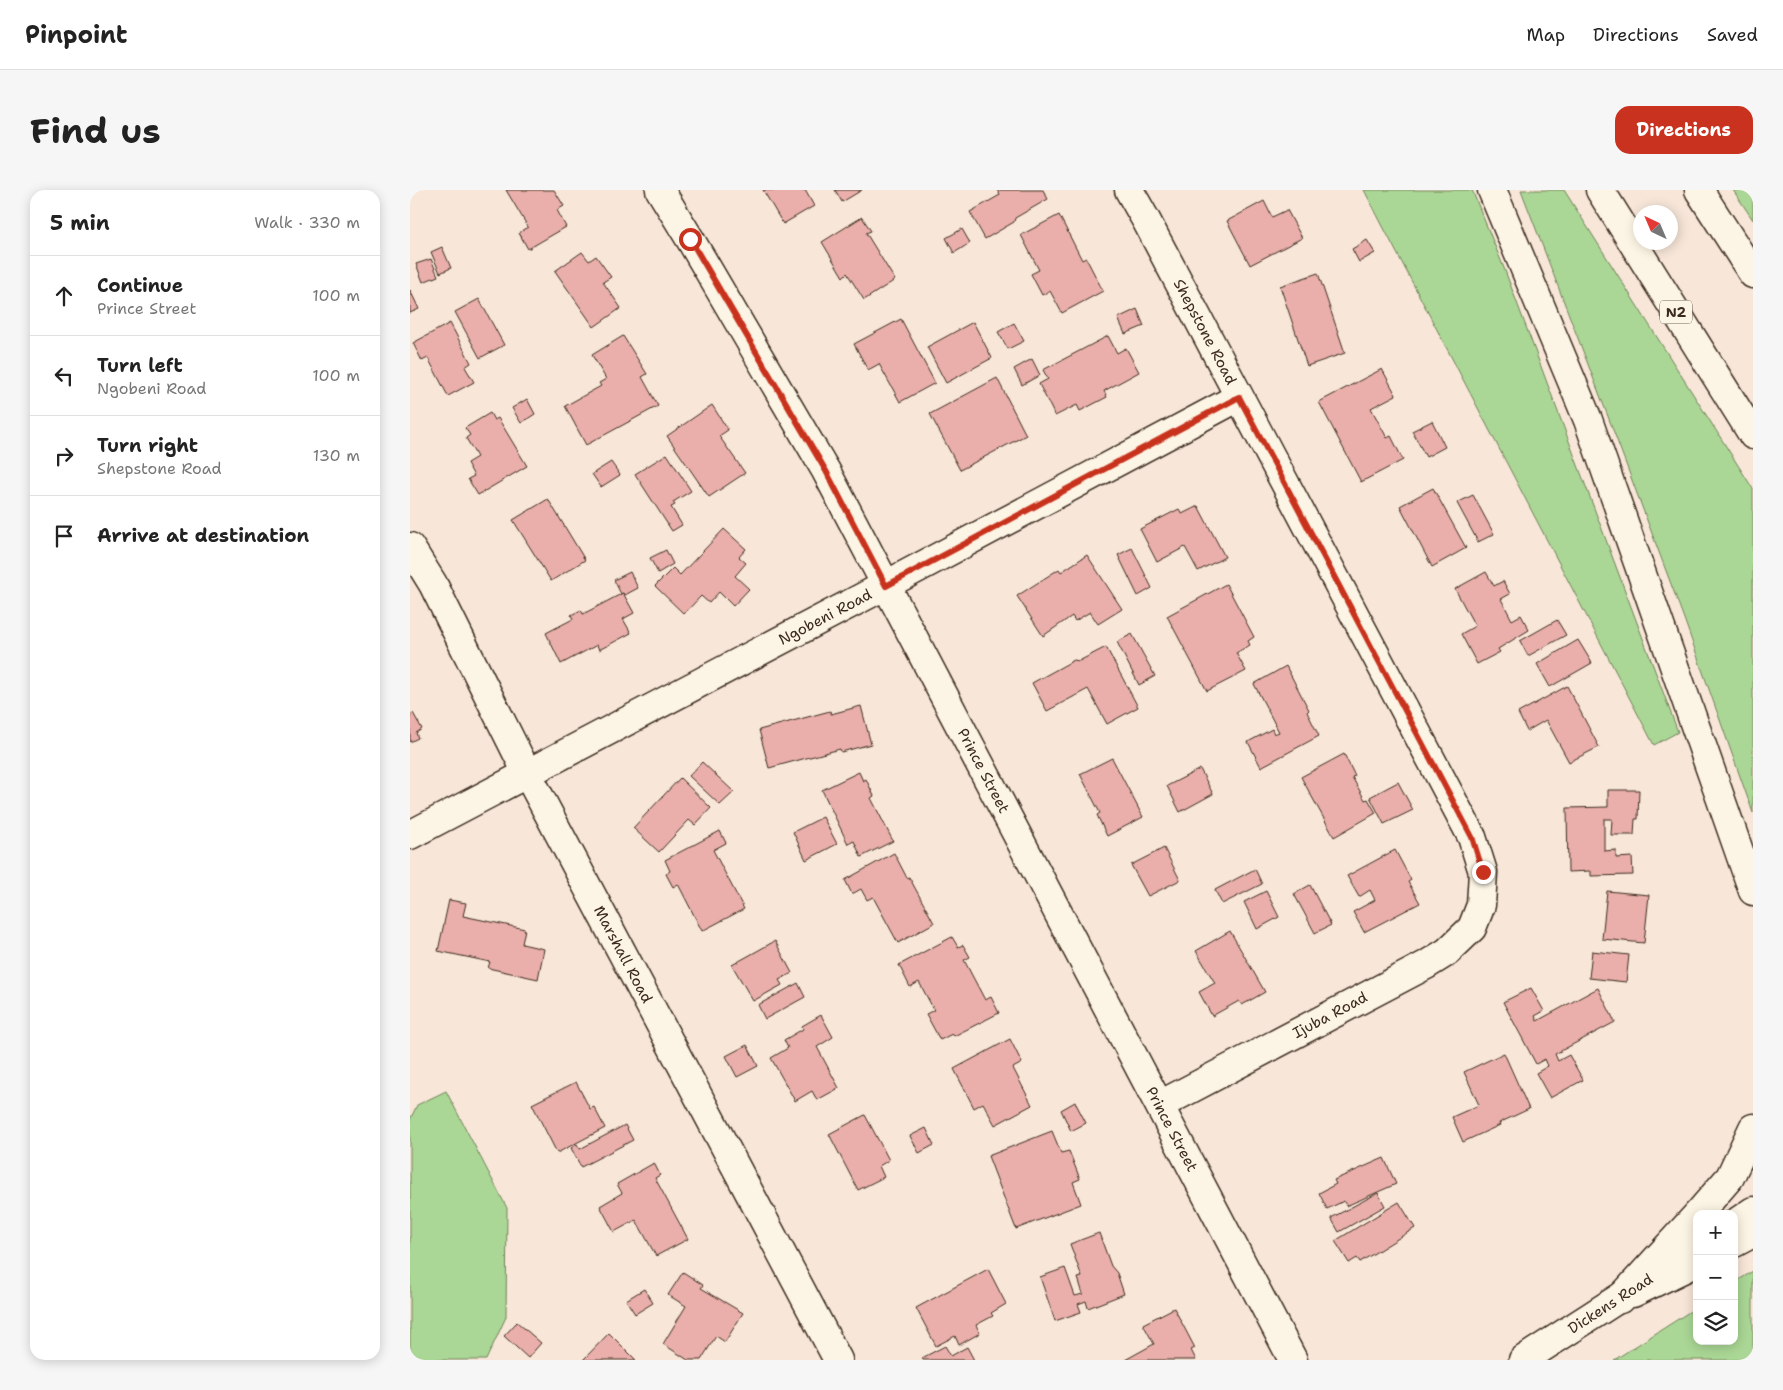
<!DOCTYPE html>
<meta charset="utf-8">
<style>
body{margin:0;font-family:"Shantell Sans",sans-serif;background:#f6f6f6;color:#222}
.controls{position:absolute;right:15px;bottom:15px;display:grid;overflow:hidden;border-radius:10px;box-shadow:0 2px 12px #0003}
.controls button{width:45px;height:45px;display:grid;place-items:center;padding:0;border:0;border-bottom:1px solid #e0e0e0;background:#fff;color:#222;font:25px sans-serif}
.compass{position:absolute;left:1223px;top:15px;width:45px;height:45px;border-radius:50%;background:#fff;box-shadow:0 2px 12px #0003;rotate:316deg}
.stop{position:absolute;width:15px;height:15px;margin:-11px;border:4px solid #c8321e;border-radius:50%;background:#fff}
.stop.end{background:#c8321e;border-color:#fff;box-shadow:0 1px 5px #0008}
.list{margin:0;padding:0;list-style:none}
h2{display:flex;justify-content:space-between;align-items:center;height:65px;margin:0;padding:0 20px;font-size:21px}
h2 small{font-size:16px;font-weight:400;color:#767676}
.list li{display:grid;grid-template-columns:32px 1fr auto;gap:15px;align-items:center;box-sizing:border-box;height:80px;padding:0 20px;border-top:1px solid #e0e0e0}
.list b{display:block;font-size:19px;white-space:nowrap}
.list p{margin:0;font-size:16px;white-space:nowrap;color:#767676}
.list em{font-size:16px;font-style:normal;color:#767676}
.icon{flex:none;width:28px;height:28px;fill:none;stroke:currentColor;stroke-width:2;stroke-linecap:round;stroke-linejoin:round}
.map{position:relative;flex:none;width:1343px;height:1170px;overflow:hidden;border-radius:15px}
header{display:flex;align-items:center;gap:30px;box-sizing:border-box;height:70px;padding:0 25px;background:#fff;border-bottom:1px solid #e0e0e0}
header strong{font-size:24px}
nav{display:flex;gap:28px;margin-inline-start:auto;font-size:18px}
.intro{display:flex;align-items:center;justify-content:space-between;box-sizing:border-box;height:120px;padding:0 30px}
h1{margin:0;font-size:35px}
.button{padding:12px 22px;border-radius:15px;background:#c8321e;color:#fff;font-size:18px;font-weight:700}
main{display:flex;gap:30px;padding:0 30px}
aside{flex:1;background:#fff;border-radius:15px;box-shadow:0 2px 12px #0003}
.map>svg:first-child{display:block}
</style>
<header>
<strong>Pinpoint</strong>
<nav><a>Map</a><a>Directions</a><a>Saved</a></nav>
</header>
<div class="intro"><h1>Find us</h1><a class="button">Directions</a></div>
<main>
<aside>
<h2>5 min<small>Walk · 330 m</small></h2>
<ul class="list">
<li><svg class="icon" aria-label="ahead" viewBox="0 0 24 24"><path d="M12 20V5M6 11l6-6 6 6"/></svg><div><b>Continue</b><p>Prince Street</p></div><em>100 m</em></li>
<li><svg class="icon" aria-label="left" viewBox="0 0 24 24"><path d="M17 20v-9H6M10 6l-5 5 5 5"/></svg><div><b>Turn left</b><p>Ngobeni Road</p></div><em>100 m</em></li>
<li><svg class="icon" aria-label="right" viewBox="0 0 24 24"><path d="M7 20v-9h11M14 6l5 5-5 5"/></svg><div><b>Turn right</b><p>Shepstone Road</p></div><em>130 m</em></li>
<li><svg class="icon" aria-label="arrive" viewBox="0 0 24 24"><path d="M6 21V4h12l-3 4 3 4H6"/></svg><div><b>Arrive at destination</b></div></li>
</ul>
</aside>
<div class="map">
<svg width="1343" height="1170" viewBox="0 0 1343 1170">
<rect width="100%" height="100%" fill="#f8e7d9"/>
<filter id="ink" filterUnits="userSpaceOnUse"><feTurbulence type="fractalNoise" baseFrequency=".02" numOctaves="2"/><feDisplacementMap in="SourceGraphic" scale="10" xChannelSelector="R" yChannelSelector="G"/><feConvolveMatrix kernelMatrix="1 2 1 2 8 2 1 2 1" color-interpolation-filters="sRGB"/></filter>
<g filter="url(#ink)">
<!-- green -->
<g fill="#aad795" stroke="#72805a">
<polygon points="954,0 1062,0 1094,78 1268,542 1244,555"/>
<polygon points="1111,0 1154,0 1343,299 1343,623 1273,426 1199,229"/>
<polygon points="1323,0 1343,0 1343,30"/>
<polygon points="36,901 97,1018 96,1127 76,1170 0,1170 0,930 7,915"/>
<polygon points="1343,1081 1343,1165 1329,1170 1204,1170 1287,1117 1287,1151 1324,1151 1324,1093"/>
</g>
<!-- building -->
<g fill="#eaafaa" stroke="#3b2a1e">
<polygon points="96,0 144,0 154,16 147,20 156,37 118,59 109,43 118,37"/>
<polygon points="353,0 395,0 404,16 373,34"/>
<polygon points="425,0 452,0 432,12"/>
<polygon points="587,0 633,0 638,9 605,28 604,32 575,49 560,22 590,5"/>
<polygon points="854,11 862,27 877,20 892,48 840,75 817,31"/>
<polygon points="649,25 672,70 676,68 693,101 652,123 640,101 632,105 621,84 629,80 611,45"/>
<polygon points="452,27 461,41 456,43 485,90 454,110 437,83 433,87 412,52"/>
<polygon points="552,39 560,53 544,63 536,48"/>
<polygon points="957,50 965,63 949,72 942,59"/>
<polygon points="32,57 41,78 30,83 21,62"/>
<polygon points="172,62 179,71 186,66 201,87 193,92 211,118 184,137 145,81"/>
<polygon points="21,69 28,86 13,92 6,74"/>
<polygon points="908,83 935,163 897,176 870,96"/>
<polygon points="0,100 9,119 0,123"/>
<polygon points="69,109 94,155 70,168 45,122"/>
<polygon points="727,119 734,136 715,144 708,128"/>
<polygon points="491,129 525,193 490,212 469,174 458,180 444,154"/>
<polygon points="563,132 582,168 536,193 517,157"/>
<polygon points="40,133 61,173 55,177 64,192 38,206 18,168 12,171 3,153"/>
<polygon points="604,133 614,151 598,159 588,142"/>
<polygon points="213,146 237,184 232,187 248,216 176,255 155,216 191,196 189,193 196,189 182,165"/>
<polygon points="698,146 707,163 716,158 729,182 694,201 697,207 670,221 667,215 645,226 629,194 638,189 633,180"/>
<polygon points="622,169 630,185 612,195 604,179"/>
<polygon points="972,179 986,205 961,218 977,248 981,246 993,270 951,292 909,212"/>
<polygon points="587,188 616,245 550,280 520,224"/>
<polygon points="117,209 125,224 111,233 102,218"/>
<polygon points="302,215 318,240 309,246 335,283 299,307 257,246"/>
<polygon points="80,223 84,230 88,228 117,276 68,305 58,289 64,286 57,273 67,267 56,248 60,245 55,238"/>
<polygon points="1022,231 1035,257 1016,267 1002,241"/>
<polygon points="257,264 281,301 263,312 265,315 261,317 272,335 262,341 225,284"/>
<polygon points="201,272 210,285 191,297 182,284"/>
<polygon points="1023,298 1056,358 1022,377 990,316"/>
<polygon points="1063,305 1084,344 1068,352 1047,313"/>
<polygon points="138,309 175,370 141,391 103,330"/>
<polygon points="788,316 815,367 788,381 775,357 747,372 730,339 769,319 772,324"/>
<polygon points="314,339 336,359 329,367 336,373 325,386 339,399 323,416 309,402 299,413 291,406 274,424 245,396 263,378 270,385"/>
<polygon points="722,358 742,398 728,406 708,365"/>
<polygon points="256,360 263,374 248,383 240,368"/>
<polygon points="677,365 712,419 688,434 680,422 665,431 662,426 633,446 607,406 649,379 651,382"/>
<polygon points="220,382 228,398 215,405 213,403 211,404 204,390"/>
<polygon points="1076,382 1084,396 1093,391 1100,404 1091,409 1102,430 1111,425 1119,440 1088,459 1090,462 1067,474 1051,444 1065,436 1045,399"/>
<polygon points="816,394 844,447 838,451 840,455 826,463 836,481 797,501 757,426"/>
<polygon points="213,403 224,423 213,429 221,443 189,460 187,455 151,474 136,443 163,429 161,425 171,420 173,424"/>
<polygon points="1147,430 1156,445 1118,466 1110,451"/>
<polygon points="722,444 745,486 729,495 707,452"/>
<polygon points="1168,450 1182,473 1140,497 1127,474"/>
<polygon points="696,457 728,517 697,534 678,499 637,521 622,493 664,470 669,471"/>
<polygon points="876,476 899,520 897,522 909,546 851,577 838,552 862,539 864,544 869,542 844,494"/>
<polygon points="1157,496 1189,557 1159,572 1136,530 1117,541 1108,523"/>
<polygon points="451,516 461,554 431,562 430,559 359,578 349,540 420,521 421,524"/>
<polygon points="3,523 12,539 6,543 8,548 0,552 0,525"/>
<polygon points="934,564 945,586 942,587 955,610 958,609 966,623 924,647 891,587"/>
<polygon points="702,568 733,627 697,646 687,625 690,623 670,584"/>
<polygon points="292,572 324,602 310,615 279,586"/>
<polygon points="790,579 803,604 770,622 757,596"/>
<polygon points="449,582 453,591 456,589 464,606 461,608 483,651 451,667 444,651 438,654 412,600"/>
<polygon points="270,588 301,618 285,635 279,630 249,662 223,638"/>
<polygon points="988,592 1003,620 974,634 960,607"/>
<polygon points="1198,600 1229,600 1228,629 1225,629 1224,645 1201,645 1202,629 1194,629 1194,661 1206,660 1206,668 1222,667 1223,685 1181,686 1181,681 1158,682 1157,618 1198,617"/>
<polygon points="413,627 427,654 396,670 383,642"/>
<polygon points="310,641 316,653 303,660 334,719 292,741 268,694 263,697 256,684 260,681 255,670"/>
<polygon points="754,658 770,690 738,706 721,675"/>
<polygon points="985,660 1001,690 998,692 1010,713 954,742 943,722 965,710 960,700 949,707 937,686"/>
<polygon points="484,663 497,688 499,687 524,733 488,753 463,707 457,710 451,699 442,704 435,690"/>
<polygon points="845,679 852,694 812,714 805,700"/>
<polygon points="900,695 921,735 905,743 884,704"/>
<polygon points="856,701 869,727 847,739 834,712"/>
<polygon points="1197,701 1239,705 1234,753 1192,749"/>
<polygon points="39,710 56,713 53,726 115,739 112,754 134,759 128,789 78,778 80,772 28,761"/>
<polygon points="820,741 855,802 832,815 829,811 802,826 789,802 805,793 786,761"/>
<polygon points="542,747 548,757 553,755 560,767 554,770 575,810 581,807 589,823 544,846 542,844 530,850 516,824 524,820 509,792 500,797 489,775"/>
<polygon points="365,751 382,783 369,790 372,795 343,811 322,775"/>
<polygon points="1182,761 1219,765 1216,792 1179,788"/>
<polygon points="388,793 395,807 355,829 348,815"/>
<polygon points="1121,798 1134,821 1125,826 1127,831 1188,798 1205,832 1145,864 1148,871 1159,865 1173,890 1140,908 1126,883 1138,876 1135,869 1126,874 1093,812"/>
<polygon points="411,825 423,847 407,857 429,898 407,910 402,901 385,911 361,868 378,858 374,850 393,839 392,836"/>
<polygon points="600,849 612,873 603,878 622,915 585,935 573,913 564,918 544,879"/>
<polygon points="337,855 348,876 327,887 316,866"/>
<polygon points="1094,863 1119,919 1089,933 1090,935 1053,952 1042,927 1069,915 1054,882"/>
<polygon points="166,892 180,919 184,917 195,938 147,963 122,914"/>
<polygon points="665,912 676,933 661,941 651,920"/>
<polygon points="455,925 479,970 469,976 474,987 448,1000 419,944"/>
<polygon points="215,935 223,950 171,977 161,958 167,954 170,959"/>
<polygon points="516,938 524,955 509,963 500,946"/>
<polygon points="642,941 651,963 659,961 670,989 663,992 671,1014 606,1039 578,966"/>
<polygon points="974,968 986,994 936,1016 934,1011 917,1019 909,1003 926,994 924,990"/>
<polygon points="244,973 250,985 245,988 278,1049 246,1066 226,1030 204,1042 190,1016 212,1003 207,994"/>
<polygon points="968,1003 975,1016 929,1042 921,1028"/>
<polygon points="989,1012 1005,1038 950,1072 947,1068 939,1073 925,1051"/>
<polygon points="689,1043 701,1076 707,1083 714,1104 678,1118 676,1111 668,1114 671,1122 645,1131 630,1087 655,1078 665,1106 673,1104 668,1088 672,1087 660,1054"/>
<polygon points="578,1079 596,1114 581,1123 583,1126 566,1135 570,1143 549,1155 545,1146 526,1156 506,1118"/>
<polygon points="273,1082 293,1095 291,1098 333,1123 315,1152 306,1146 291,1170 278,1170 253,1154 276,1116 258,1105"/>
<polygon points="234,1099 243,1113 225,1124 216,1110"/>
<polygon points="764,1118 785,1158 781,1160 786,1170 715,1170 744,1154 733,1134"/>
<polygon points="107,1132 131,1153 118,1168 94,1146"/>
<polygon points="199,1143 226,1170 173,1170"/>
<polygon points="535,1156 541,1166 557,1157 564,1170 513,1170 512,1168"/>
</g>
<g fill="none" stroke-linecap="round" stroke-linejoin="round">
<!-- minor casing -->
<g stroke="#3b2a1e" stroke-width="31">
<g id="minor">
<path id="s1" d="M250 0 280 49 416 281 883 1170"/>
<path id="s2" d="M719 0 736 30 1062 647 1073 682 1071 715 1062 738 1037 762 1016 775 750 915"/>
<path id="s3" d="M0 357 23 394 117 583 428 1170"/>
<path id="s4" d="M0 645 476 395 829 207"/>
<polyline points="1324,1034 1343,1021"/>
<path id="s5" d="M1113 1170 1287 1058"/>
</g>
</g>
<!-- highway casing -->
<g stroke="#3b2a1e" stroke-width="31">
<g id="highway">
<polyline points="1082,0 1178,230 1343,701"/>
<polyline points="1190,0 1343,245"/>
<polyline points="1289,0 1343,84"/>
<polyline points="1288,1024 1320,987 1343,938"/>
<polyline points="1324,1053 1343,1043"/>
<polyline points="1223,1103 1287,1072"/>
<polyline points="1210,1109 1287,1025"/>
</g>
</g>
<!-- minor -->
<use href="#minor" stroke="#fcf5e5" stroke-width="28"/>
<!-- highway -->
<use href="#highway" stroke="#fcf5e5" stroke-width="28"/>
</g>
</g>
<g fill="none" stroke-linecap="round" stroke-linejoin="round" filter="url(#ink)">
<!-- route -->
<polyline stroke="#c8321e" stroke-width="6" points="280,49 416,281 476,396 829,207 1062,647 1073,682"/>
</g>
<g text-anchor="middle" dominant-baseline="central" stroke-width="5" stroke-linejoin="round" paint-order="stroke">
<!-- shield labels -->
<rect fill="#fcf5e5" stroke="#75675a" stroke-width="1" x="1250" y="110.5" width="32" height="23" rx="4"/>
<g font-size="14" font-weight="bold" fill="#3b2a1e">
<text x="1266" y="122">N2</text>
</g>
<!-- street labels -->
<g font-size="15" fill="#3b2a1e" stroke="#fcf5e5">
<text stroke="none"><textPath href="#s2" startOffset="161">Shepstone Road</textPath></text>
<text stroke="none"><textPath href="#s4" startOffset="469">Ngobeni Road</textPath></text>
<text stroke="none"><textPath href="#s1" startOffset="665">Prince Street</textPath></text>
<text stroke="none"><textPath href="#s3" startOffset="460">Marshall Road</textPath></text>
<text transform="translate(920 825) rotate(-28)">Ijuba Road</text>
<text stroke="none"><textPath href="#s1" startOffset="1070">Prince Street</textPath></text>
<text stroke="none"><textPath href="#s5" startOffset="104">Dickens Road</textPath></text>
</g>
</g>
</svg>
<div class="controls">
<button>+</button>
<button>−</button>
<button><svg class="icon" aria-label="layers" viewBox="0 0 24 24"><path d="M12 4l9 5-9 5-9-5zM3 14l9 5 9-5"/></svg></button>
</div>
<svg class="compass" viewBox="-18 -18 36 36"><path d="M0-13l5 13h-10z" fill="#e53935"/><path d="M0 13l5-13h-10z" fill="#767676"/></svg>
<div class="stop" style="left:280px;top:49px"></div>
<div class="stop end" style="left:1073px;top:682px"></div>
</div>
</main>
